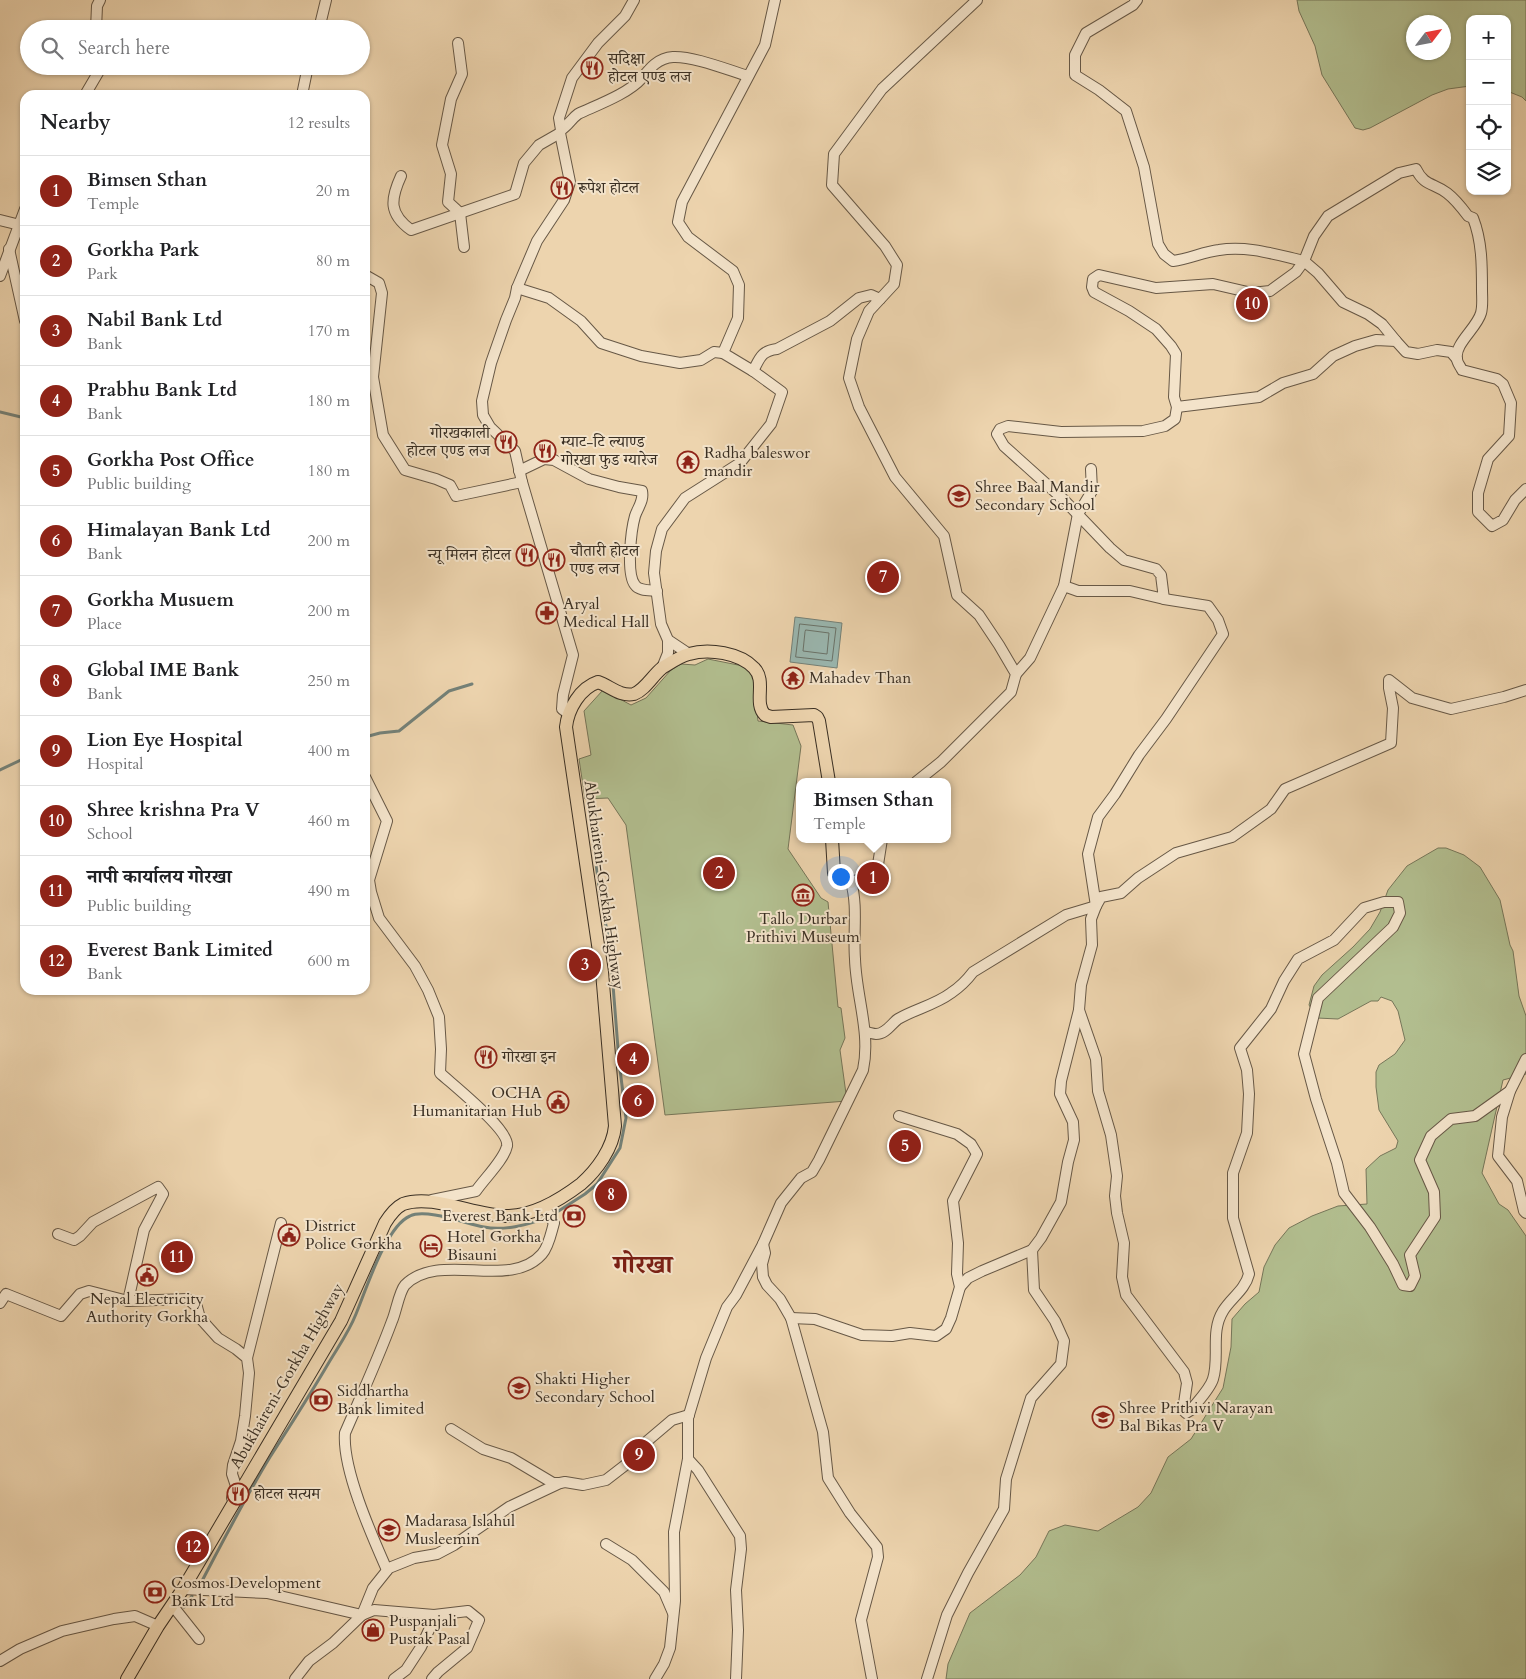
<!DOCTYPE html>
<meta charset="utf-8">
<style>
body{margin:0;font-family:Cardo,"Noto Serif Devanagari",serif;background:#f6f6f6;color:#202124}
.controls{position:absolute;right:15px;top:15px;display:grid;overflow:hidden;border-radius:10px;box-shadow:0 1px 4px #0004}
.controls button{width:45px;height:45px;display:grid;place-items:center;padding:0;border:0;border-bottom:1px solid #e0e0e0;background:#fff;color:#202124;font:25px sans-serif}
.compass{position:absolute;left:1406px;top:15px;width:45px;height:45px;border-radius:50%;background:#fff;box-shadow:0 1px 4px #0004;rotate:58deg}
.you{position:absolute;left:840px;top:876px;width:18px;height:18px;margin:-12px;border:4px solid #fff;border-radius:50%;background:#1a73e8;box-shadow:0 0 0 8px #1a73e833}
.badge{display:grid;place-items:center;width:32px;height:32px;border-radius:50%;background:#8f2418;color:#fff;font-size:16px;font-weight:700}
.pin{position:absolute;translate:-50% -50%;border:2px solid #fff;box-shadow:0 1px 5px #0006}
.popup{position:absolute;left:796px;top:778px;width:155px;height:65px;box-sizing:border-box;display:grid;place-content:center;border-radius:10px;background:#fff;filter:drop-shadow(0 1px 4px #0005);font-size:16px;white-space:nowrap;color:#757577}
.popup b{font-size:19px;color:#202124}
.popup::after{content:'';position:absolute;left:50%;top:100%;margin-left:-10px;border:10px solid transparent;border-top-color:#fff}
.list{margin:0;padding:0;list-style:none}
h2{display:flex;justify-content:space-between;align-items:center;height:65px;margin:0;padding:0 20px;font-size:21px}
h2 small{font-size:16px;font-weight:400;color:#757577}
.list li{display:grid;grid-template-columns:32px 1fr auto;gap:15px;align-items:center;box-sizing:border-box;height:70px;padding:0 20px;border-top:1px solid #e0e0e0}
.list b{display:block;font-size:19px;white-space:nowrap}
.list p{margin:0;font-size:16px;white-space:nowrap;color:#757577}
.list em{font-size:16px;font-style:normal;color:#757577}
.icon{flex:none;width:28px;height:28px;fill:none;stroke:currentColor;stroke-width:2;stroke-linecap:round;stroke-linejoin:round}
.map{position:relative;flex:none;width:1526px;height:1679px;overflow:hidden}
.search{position:absolute;background:#fff;box-shadow:0 1px 4px #0004;left:20px;top:20px;width:350px;height:55px;display:flex;align-items:center;gap:12px;box-sizing:border-box;padding:0 18px;border-radius:28px;color:#757577;font-size:19px}
.panel{position:absolute;background:#fff;box-shadow:0 1px 4px #0004;left:20px;top:90px;width:350px;height:905px;border-radius:15px}
.map>svg:first-child{display:block}
</style>
<div class="map">
<svg width="1526" height="1679" viewBox="0 0 1526 1679">
<rect width="100%" height="100%" fill="#edd4ae"/>
<filter id="stains"><feTurbulence type="fractalNoise" baseFrequency=".004" numOctaves="4"/><feColorMatrix values="0 0 0 0 .2 0 0 0 0 .09 0 0 0 0 .02 0 0 0 .5 -.17"/></filter>
<radialGradient id="worn" r=".72"><stop offset=".6" stop-color="#630" stop-opacity="0"/><stop offset="1" stop-color="#630" stop-opacity=".3"/></radialGradient>
<!-- green -->
<g fill="#b2be8f" stroke="#767659" fill-rule="evenodd">
<path d="M1297 0H1526V101L1522 97 1507 91V19H1470V86L1448 89 1432 95 1370 128 1363 130 1355 128 1322 75 1315 46 1299 11ZM1414 22H1444V52H1414Z"/>
<polygon points="708,659 743,666 753,674 758,721 793,725 801,746 788,849 821,898 828,902 838,1007 841,1008 845,1038 840,1050 847,1101 665,1115 626,825 608,798 585,799 579,759 591,755 584,711 603,690 631,705 646,698 671,670 681,664 695,665"/>
<polygon points="1438,848 1446,848 1464,855 1480,867 1500,900 1510,945 1513,951 1519,996 1526,1016 1526,1074 1503,1080 1482,1173 1499,1204 1508,1210 1526,1236 1526,1679 946,1679 948,1664 970,1613 1020,1575 1036,1557 1049,1531 1065,1525 1098,1531 1138,1507 1151,1493 1168,1457 1191,1439 1223,1388 1231,1347 1232,1319 1245,1304 1259,1292 1264,1267 1275,1245 1289,1228 1312,1216 1338,1206 1367,1204 1366,1169 1380,1156 1396,1148 1398,1141 1379,1110 1376,1087 1376,1072 1379,1065 1395,1054 1405,1040 1398,1011 1392,1001 1381,997 1378,1001 1371,1001 1338,1019 1317,1018 1309,1005 1314,986 1322,975 1353,947 1370,929 1380,912 1388,890 1407,866"/>
</g>
<!-- water -->
<polygon fill="#9ab7b0" stroke="#748178" points="795,617 842,623 837,668 790,662"/>
<g fill="none" stroke-linecap="round" stroke-linejoin="round">
<!-- shore -->
<g stroke="#6a736a" stroke-width="1">
<polygon points="800,624 836,628 832,661 796,657"/>
<polygon points="806,630 829,633 827,654 803,651 805,632"/>
</g>
<!-- stream -->
<g stroke="#748178" stroke-width="3">
<polyline points="0,412 25,418"/>
<polyline points="365,737 380,733 399,731 449,691 472,684"/>
<polyline points="0,770 25,758"/>
<polyline points="557,1212 585,1194 597,1184 620,1148 626,1118 619,1061 610,947 600,894 588,802"/>
<path d="M201 1583C223 1541 245 1498 270 1457 290 1426 310 1395 328 1364 338 1347 349 1332 356 1314 366 1290 386 1226 410 1216 426 1208 467 1224 484 1227 503 1231 530 1225 547 1217"/>
<polyline points="184,1607 192,1596"/>
</g>
<!-- minor casing -->
<g stroke="#675846" stroke-width="12">
<g id="minor">
<path d="M1137 0 1133 5 1086 33 1075 55V75L1099 90 1126 111 1144 167 1158 244 1164 254 1173 261C1189 259 1203 252 1219 250 1247 245 1277 255 1304 261L1314 236 1328 216 1399 173 1416 169C1424 186 1434 183 1447 193 1455 199 1462 208 1468 216L1473 218C1482 241 1482 265 1482 290 1482 297 1483 306 1481 313 1477 328 1454 344 1457 359 1457 363 1461 367 1462 370L1497 379 1503 384 1511 403 1509 436 1488 459 1478 493V512L1492 526 1503 520 1515 500 1526 489"/>
<polyline points="96,29 97,6 100,0"/>
<polyline points="319,29 326,0"/>
<polyline points="458,43 462,74 451,99 442,145 451,174 448,202 460,213 464,247"/>
<polyline points="85,95 102,66"/>
<polyline points="302,95 308,66"/>
<path d="M561 130C569 125 571 119 578 114 597 105 628 94 642 78 650 68 658 58 673 57 693 56 728 70 748 76"/>
<path d="M401 176C390 200 389 214 411 230L515 194 524 163 539 145 560 133"/>
<polyline points="0,220 24,226"/>
<polyline points="9,249 25,321"/>
<polyline points="365,275 379,283 382,293 373,377 383,435 405,470 436,479 450,485 456,496 522,482"/>
<polyline points="0,276 25,209"/>
<polyline points="517,288 549,298 581,321 601,343 641,356 680,363 701,360 714,352 723,353"/>
<path d="M753 371C760 358 761 351 777 349L830 321 859 298 871 295 880 299"/>
<polyline points="1177,407 1259,397 1283,383 1313,374 1333,356 1355,346 1376,340 1396,341 1406,352 1418,354 1437,350 1451,352 1457,359"/>
<path d="M519 471 544 459 554 460 589 479 619 487 642 491C644 501 638 507 635 516 631 530 626 574 635 585 639 591 650 590 657 591"/>
<polyline points="1064,586 1078,591 1130,591 1164,599 1161,575 1156,569 1124,560 1110,548 1063,499 1004,446 997,434 1000,429 1008,426 1061,432 1143,431 1165,426 1175,419 1177,407 1174,397 1176,354 1171,346 1156,329 1129,311 1094,292 1092,287 1093,279 1099,275 1156,288 1213,284 1252,293 1270,291 1296,272 1304,261 1318,273 1343,302 1368,314 1382,324 1396,341"/>
<polyline points="689,654 668,640 661,624 654,573 656,551 662,529 685,498 740,463 771,424 782,392 753,371 723,353 738,318 739,285 733,271 688,237 678,222 682,202 765,45 775,0"/>
<polyline points="662,668 668,653 668,640"/>
<polyline points="1016,674 1030,658 1064,586 1078,514 1092,491 1091,469"/>
<polyline points="569,714 562,709 563,695 573,655 522,482 515,451 490,427 483,415 482,401 491,363 506,320 515,298 517,288 537,241 564,200 570,182 560,133 561,130 559,118 572,78 598,43 625,16 634,0"/>
<path d="M365 777 387 821 369 880 371 892 379 918 415 966 428 990 439 1017 441 1049 440 1073C453 1085 510 1130 507 1146 504 1160 484 1179 476 1191L432 1200"/>
<polyline points="916,782 941,762 1011,692 1016,674 999,645 979,615 957,595 944,536 895,477 859,407 849,378 857,339 869,311 894,284 897,265 885,246 832,185 834,154 882,89 977,0"/>
<path d="M1079 1010 1096 1059 1098 1091 1111 1135 1117 1176 1115 1196 1117 1213 1124 1243 1122 1277 1126 1295 1184 1372 1187 1383 1183 1410 1186 1413 1191 1410C1198 1401 1210 1389 1213 1379 1220 1357 1210 1332 1223 1311 1231 1298 1245 1290 1249 1274L1233 1218V1173L1247 1133 1249 1094 1247 1070 1240 1048 1271 1009 1284 981 1298 959 1334 940 1364 908 1384 902H1398L1400 913 1393 927 1318 998 1304 1054 1316 1099 1337 1163 1344 1193 1370 1227 1393 1264 1403 1285 1410 1286 1415 1276 1410 1255 1435 1217 1434 1192 1420 1160 1431 1136 1451 1119 1475 1116 1510 1091"/>
<path d="M865 1032C868 1032 873 1034 876 1034 886 1034 891 1024 898 1019 915 1009 935 1005 951 993 960 987 967 980 973 972L1066 915 1096 906 1101 897 1121 893 1138 878 1176 853 1232 837 1271 809 1285 789 1391 743 1393 708 1389 688V680L1412 698 1451 709 1504 697 1526 690"/>
<polyline points="1526,1059 1510,1091 1502,1117 1498,1156 1517,1181 1524,1211 1526,1213"/>
<polyline points="58,1234 74,1240 80,1236 93,1222 158,1187 163,1194 144,1230 128,1301"/>
<polyline points="763,1244 765,1253 762,1264 763,1277 767,1285 780,1299 791,1318 823,1432 828,1478 850,1513 877,1547 878,1557 861,1620 872,1679"/>
<polyline points="960,1287 968,1278 982,1271 1032,1250 1041,1238 1061,1202 1068,1162 1074,1140 1073,1122 1060,1094 1061,1081 1079,1010 1081,985 1092,945 1091,919 1096,906 1088,854 1098,817 1115,794 1139,755 1166,719 1223,634 1218,620 1208,606 1164,599"/>
<polyline points="0,1303 6,1294 61,1316 80,1294 89,1291 128,1301 188,1299 197,1307 200,1318 218,1338 236,1349 247,1358 249,1373 245,1416 241,1441 233,1465 232,1474 236,1486 232,1498"/>
<polyline points="791,1318 815,1319 862,1335 892,1336 910,1333 936,1336 946,1329 951,1318 960,1287 957,1274 958,1243 953,1201 977,1154 971,1144 957,1134 899,1116"/>
<polyline points="247,1358 281,1223"/>
<polyline points="451,1429 483,1449 511,1458 553,1483 560,1483"/>
<polyline points="688,1459 698,1470 740,1536 741,1549 736,1590 738,1630 736,1679"/>
<polyline points="606,1544 632,1560 664,1592 673,1613"/>
<path d="M387 1570C372 1536 342 1469 345 1433 361 1396 378 1359 392 1321 396 1312 399 1292 405 1285 440 1250 510 1291 542 1254 549 1246 551 1233 554 1223L544 1207"/>
<polyline points="183,1589 267,1593 362,1615 374,1610 434,1615 468,1611 479,1620 467,1648 438,1672 432,1679"/>
<polyline points="172,1605 199,1639"/>
<polyline points="0,1661 20,1649 62,1631 114,1619 135,1616 158,1626"/>
<polyline points="295,1679 309,1661 333,1643 362,1615 373,1588 389,1568 414,1558 437,1554 454,1545 509,1507 560,1483 565,1482 583,1485 606,1480 628,1463 639,1448 672,1420 689,1415"/>
<polyline points="394,1679 406,1670 421,1647 436,1615"/>
<path d="M655 1679 664 1664 670 1648 675 1601 674 1532 688 1459V1418L706 1358 727 1307 736 1295 763 1244 781 1203 801 1178 812 1172 819 1160 863 1070C871 1033 856 996 855 959 853 933 858 906 851 882L867 877 877 871 882 839"/>
<polyline points="927,1679 947,1615 968,1573 1004,1509 1006,1479 1031,1398 1061,1364 1064,1341 1055,1321 1034,1290 1032,1250"/>
</g>
</g>
<!-- major casing -->
<g stroke="#3a2f23" stroke-width="14">
<g id="major">
<polyline points="832,839 834,873 838,877 851,882"/>
<path d="M127 1679 158 1626 183 1589 341 1321 385 1223C390 1215 395 1208 403 1204 433 1193 477 1217 509 1216 535 1215 560 1200 581 1184 597 1170 613 1148 615 1126L602 972 566 727C568 709 580 688 598 682 610 686 620 697 634 694 645 690 653 675 662 668 670 663 680 656 689 654 709 648 740 653 754 668 767 681 753 703 765 715L771 717 814 715 817 717 819 721 829 782"/>
</g>
</g>
<!-- minor -->
<use href="#minor" stroke="#f3e3ca" stroke-width="10"/>
<!-- major -->
<use href="#major" stroke="#edd4ae" stroke-width="12"/>
</g>
<!-- icons -->
<defs>
<g id="restaurant-ring" transform="scale(1.125)"><circle r="9.5" fill="#f3e3ca" stroke="#8f2418" stroke-width="1.5"/><path d="M-5-6h1v4h1v-4h1v4h1v-4h1v5L-1.5 .5V6h-2V.5L-5-1ZM5-6V6H3V1.5H1.5Q1.5-4 5-6Z" fill="#8f2418"/></g>
<g id="temple-ring" transform="scale(1.125)"><circle r="9.5" fill="#f3e3ca" stroke="#8f2418" stroke-width="1.5"/><path d="M0-6L5-2H3V0L6.5 2.5H4V6H1.5V3h-3V6H-4V2.5H-6.5L-3 0V-2H-5Z" fill="#8f2418"/></g>
<g id="school-ring" transform="scale(1.125)"><circle r="9.5" fill="#f3e3ca" stroke="#8f2418" stroke-width="1.5"/><path d="M0-5L7-2L0 1L-7-2ZM-4 1L0 2.5L4 1V4Q0 6-4 4Z" fill="#8f2418"/></g>
<g id="pharmacy-ring" transform="scale(1.125)"><circle r="9.5" fill="#f3e3ca" stroke="#8f2418" stroke-width="1.5"/><path d="M-2-6h4v4h4v4h-4v4h-4v-4h-4v-4h4Z" fill="#8f2418"/></g>
<g id="museum-ring" transform="scale(1.125)"><circle r="9.5" fill="#f3e3ca" stroke="#8f2418" stroke-width="1.5"/><path d="M0-6L6-3V-2H-6V-3ZM-5-1h2V3h-2ZM-1-1h2V3h-2ZM3-1h2V3H3ZM-6 4H6V6H-6Z" fill="#8f2418"/></g>
<g id="civic-ring" transform="scale(1.125)"><circle r="9.5" fill="#f3e3ca" stroke="#8f2418" stroke-width="1.5"/><path d="M-.6-6.5H3V-4.5H.6V-3L4-1V1h2V6H-6V1h2V-1L-.6-3ZM-1.2 2.5V6h2.4V2.5Z" fill="#8f2418"/></g>
<g id="bank-ring" transform="scale(1.125)"><circle r="9.5" fill="#f3e3ca" stroke="#8f2418" stroke-width="1.5"/><path d="M-6-4H6V4H-6ZM0-2.3a2.3 2.3 0 1 0 0 4.6a2.3 2.3 0 1 0 0-4.6Z" fill="#8f2418"/></g>
<g id="hotel-ring" transform="scale(1.125)"><circle r="9.5" fill="#f3e3ca" stroke="#8f2418" stroke-width="1.5"/><path d="M-6-4.5h1.5V1H6V5H4.5V3h-9V5H-6ZM-4 0a1.8 1.8 0 1 1 3.6 0ZM.5 0V-2.5h3Q6-2.5 6 0Z" fill="#8f2418"/></g>
<g id="shop-ring" transform="scale(1.125)"><circle r="9.5" fill="#f3e3ca" stroke="#8f2418" stroke-width="1.5"/><path d="M-5-2.5h2.3a2.7 3.5 0 0 1 5.4 0H5L5.5 6h-11ZM-1.5-2.5h3a1.5 2.3 0 0 0-3 0Z" fill="#8f2418"/></g>
</defs>
<g fill-rule="evenodd">
<use href="#restaurant-ring" x="592" y="68"/>
<use href="#restaurant-ring" x="562" y="188"/>
<use href="#restaurant-ring" x="506" y="442"/>
<use href="#restaurant-ring" x="545" y="451"/>
<use href="#temple-ring" x="688" y="462"/>
<use href="#school-ring" x="959" y="496"/>
<use href="#restaurant-ring" x="527" y="555"/>
<use href="#restaurant-ring" x="554" y="560"/>
<use href="#pharmacy-ring" x="547" y="613"/>
<use href="#temple-ring" x="793" y="678"/>
<use href="#museum-ring" x="803" y="895"/>
<use href="#restaurant-ring" x="486" y="1057"/>
<use href="#civic-ring" x="558" y="1102"/>
<use href="#bank-ring" x="574" y="1216"/>
<use href="#civic-ring" x="289" y="1235"/>
<use href="#hotel-ring" x="431" y="1246"/>
<use href="#civic-ring" x="147" y="1275"/>
<use href="#school-ring" x="519" y="1388"/>
<use href="#bank-ring" x="321" y="1400"/>
<use href="#school-ring" x="1103" y="1417"/>
<use href="#restaurant-ring" x="238" y="1494"/>
<use href="#school-ring" x="389" y="1530"/>
<use href="#bank-ring" x="155" y="1592"/>
<use href="#shop-ring" x="373" y="1630"/>
</g>
<g text-anchor="middle" dominant-baseline="central" stroke-width="4" stroke-linejoin="round" paint-order="stroke">
<!-- poi labels -->
<g font-size="16" fill="#3a2f23" stroke="#f3e3ca" text-anchor="start">
<text x="608" y="59">सदिक्षा<tspan x="608" dy="18">होटल एण्ड लज</tspan></text>
<text x="578" y="188">रूपेश होटल</text>
<text x="490" y="433" text-anchor="end">गोरखकाली<tspan x="490" dy="18">होटल एण्ड लज</tspan></text>
<text x="561" y="442">म्याट-टि ल्याण्ड<tspan x="561" dy="18">गोरखा फुड ग्यारेज</tspan></text>
<text x="704" y="453">Radha baleswor<tspan x="704" dy="18">mandir</tspan></text>
<text x="975" y="487">Shree Baal Mandir<tspan x="975" dy="18">Secondary School</tspan></text>
<text x="570" y="551">चौतारी होटल<tspan x="570" dy="18">एण्ड लज</tspan></text>
<text x="511" y="555" text-anchor="end">न्यू मिलन होटल</text>
<text x="563" y="604">Aryal<tspan x="563" dy="18">Medical Hall</tspan></text>
<text x="809" y="678">Mahadev Than</text>
<text x="803" y="919" text-anchor="middle">Tallo Durbar<tspan x="803" dy="18">Prithivi Museum</tspan></text>
<text x="502" y="1057">गोरखा इन</text>
<text x="542" y="1093" text-anchor="end">OCHA<tspan x="542" dy="18">Humanitarian Hub</tspan></text>
<text x="558" y="1216" text-anchor="end">Everest Bank Ltd</text>
<text x="305" y="1226">District<tspan x="305" dy="18">Police Gorkha</tspan></text>
<text x="447" y="1237">Hotel Gorkha<tspan x="447" dy="18">Bisauni</tspan></text>
<text x="147" y="1299" text-anchor="middle">Nepal Electricity<tspan x="147" dy="18">Authority Gorkha</tspan></text>
<text x="535" y="1379">Shakti Higher<tspan x="535" dy="18">Secondary School</tspan></text>
<text x="337" y="1391">Siddhartha<tspan x="337" dy="18">Bank limited</tspan></text>
<text x="1119" y="1408">Shree Prithivi Narayan<tspan x="1119" dy="18">Bal Bikas Pra V</tspan></text>
<text x="254" y="1494">होटल सत्यम</text>
<text x="405" y="1521">Madarasa Islahul<tspan x="405" dy="18">Musleemin</tspan></text>
<text x="171" y="1583">Cosmos Development<tspan x="171" dy="18">Bank Ltd</tspan></text>
<text x="389" y="1621">Puspanjali<tspan x="389" dy="18">Pustak Pasal</tspan></text>
</g>
<!-- street labels -->
<g font-size="16" fill="#3a2f23" stroke="#f3e3ca">
<text transform="translate(604 885) rotate(82)">Abukhaireni-Gorkha Highway</text>
<text transform="translate(287 1376) rotate(-60)">Abukhaireni-Gorkha Highway</text>
</g>
<!-- town labels -->
<g font-size="26" font-weight="bold" fill="#7a1f14" stroke="#f3e3ca">
<text x="643" y="1264">गोरखा</text>
</g>
</g>
<rect width="100%" height="100%" filter="url(#stains)"/>
<rect width="100%" height="100%" fill="url(#worn)"/>
</svg>
<div class="controls">
<button>+</button>
<button>−</button>
<button><svg class="icon" aria-label="locate" viewBox="0 0 24 24"><circle cx="12" cy="12" r="6"/><path d="M12 2v4M12 18v4M2 12h4M18 12h4"/></svg></button>
<button><svg class="icon" aria-label="layers" viewBox="0 0 24 24"><path d="M12 4l9 5-9 5-9-5zM3 14l9 5 9-5"/></svg></button>
</div>
<svg class="compass" viewBox="-18 -18 36 36"><path d="M0-13l5 13h-10z" fill="#e53935"/><path d="M0 13l5-13h-10z" fill="#757577"/></svg>
<div class="you"></div>
<div class="pin badge" style="left:873px;top:878px">1</div>
<div class="popup"><b>Bimsen Sthan</b>Temple</div>
<div class="pin badge" style="left:719px;top:873px">2</div>
<div class="pin badge" style="left:585px;top:965px">3</div>
<div class="pin badge" style="left:633px;top:1059px">4</div>
<div class="pin badge" style="left:905px;top:1146px">5</div>
<div class="pin badge" style="left:638px;top:1101px">6</div>
<div class="pin badge" style="left:883px;top:577px">7</div>
<div class="pin badge" style="left:611px;top:1195px">8</div>
<div class="pin badge" style="left:639px;top:1455px">9</div>
<div class="pin badge" style="left:1252px;top:304px">10</div>
<div class="pin badge" style="left:177px;top:1257px">11</div>
<div class="pin badge" style="left:193px;top:1547px">12</div>
<div class="search"><svg class="icon" aria-label="search" viewBox="0 0 24 24"><circle cx="10" cy="10" r="6"/><path d="M15 15l6 6"/></svg>Search here</div>
<section class="panel">
<h2>Nearby<small>12 results</small></h2>
<ul class="list">
<li><span class="badge">1</span><div><b>Bimsen Sthan</b><p>Temple</p></div><em>20 m</em></li>
<li><span class="badge">2</span><div><b>Gorkha Park</b><p>Park</p></div><em>80 m</em></li>
<li><span class="badge">3</span><div><b>Nabil Bank Ltd</b><p>Bank</p></div><em>170 m</em></li>
<li><span class="badge">4</span><div><b>Prabhu Bank Ltd</b><p>Bank</p></div><em>180 m</em></li>
<li><span class="badge">5</span><div><b>Gorkha Post Office</b><p>Public building</p></div><em>180 m</em></li>
<li><span class="badge">6</span><div><b>Himalayan Bank Ltd</b><p>Bank</p></div><em>200 m</em></li>
<li><span class="badge">7</span><div><b>Gorkha Musuem</b><p>Place</p></div><em>200 m</em></li>
<li><span class="badge">8</span><div><b>Global IME Bank</b><p>Bank</p></div><em>250 m</em></li>
<li><span class="badge">9</span><div><b>Lion Eye Hospital</b><p>Hospital</p></div><em>400 m</em></li>
<li><span class="badge">10</span><div><b>Shree krishna Pra V</b><p>School</p></div><em>460 m</em></li>
<li><span class="badge">11</span><div><b>नापी कार्यालय गोरखा</b><p>Public building</p></div><em>490 m</em></li>
<li><span class="badge">12</span><div><b>Everest Bank Limited</b><p>Bank</p></div><em>600 m</em></li>
</ul>
</section>
</div>
